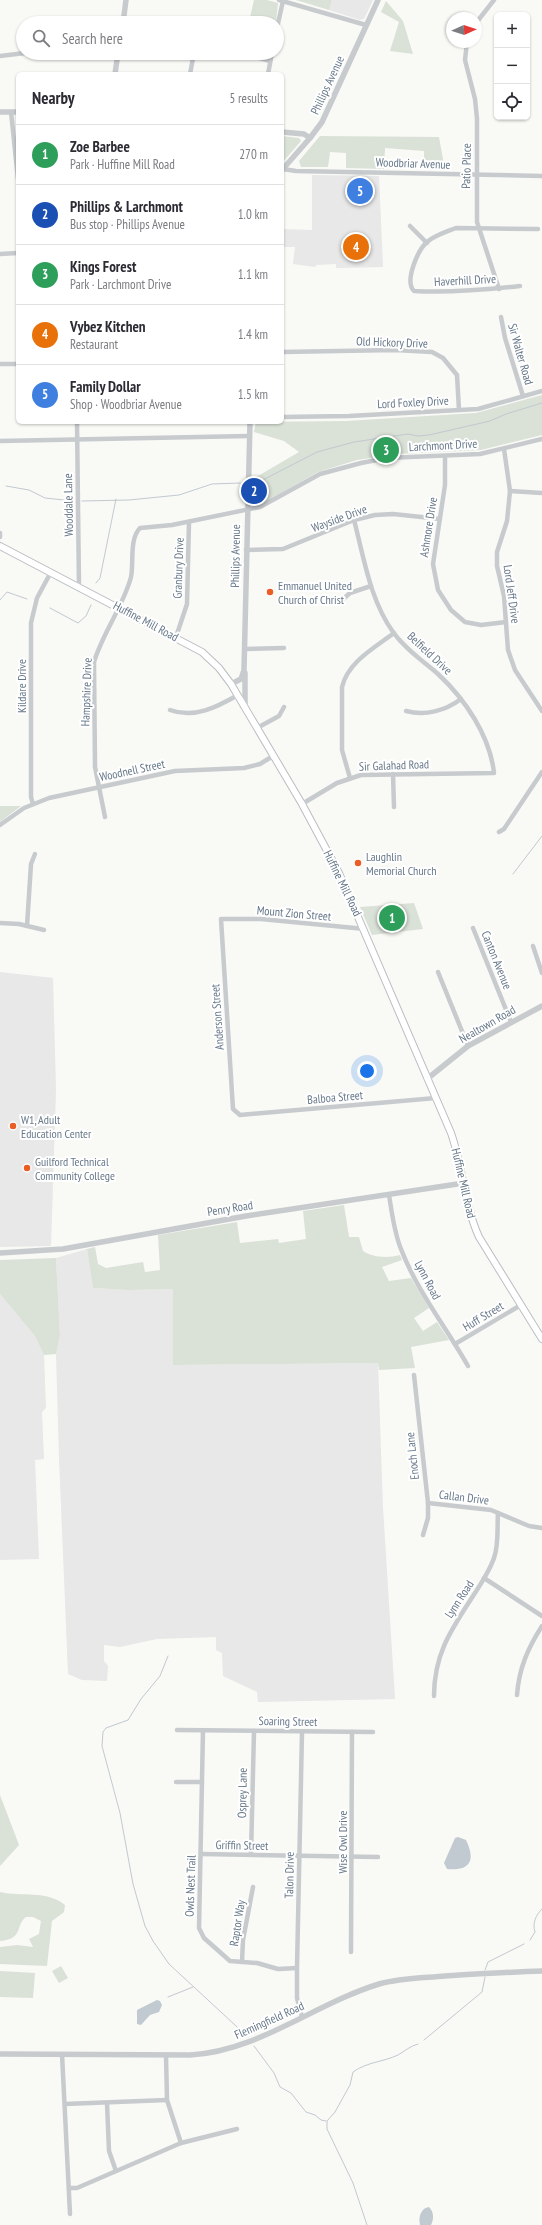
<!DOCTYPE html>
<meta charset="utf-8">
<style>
body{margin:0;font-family:"PT Sans Narrow",sans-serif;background:#f7f7f7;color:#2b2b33}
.controls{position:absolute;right:12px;top:12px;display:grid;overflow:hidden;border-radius:6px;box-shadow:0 1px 3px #0004}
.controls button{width:36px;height:36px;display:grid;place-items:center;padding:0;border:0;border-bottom:1px solid #e1e1e2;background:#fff;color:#2b2b33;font:20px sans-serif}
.compass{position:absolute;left:446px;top:12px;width:36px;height:36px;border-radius:50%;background:#fff;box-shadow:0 1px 3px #0004;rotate:87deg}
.you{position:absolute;left:367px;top:1071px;width:14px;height:14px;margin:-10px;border:3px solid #fff;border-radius:50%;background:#1a73e8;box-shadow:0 0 0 6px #1a73e833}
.badge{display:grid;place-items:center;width:26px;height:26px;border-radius:50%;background:#ea5d25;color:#fff;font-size:13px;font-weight:700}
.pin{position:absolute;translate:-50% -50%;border:2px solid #fff;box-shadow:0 1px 4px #0006}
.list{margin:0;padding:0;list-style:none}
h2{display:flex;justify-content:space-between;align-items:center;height:52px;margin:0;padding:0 16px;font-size:17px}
h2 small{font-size:13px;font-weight:400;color:#7c7c81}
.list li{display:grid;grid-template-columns:26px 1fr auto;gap:12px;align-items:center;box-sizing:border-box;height:60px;padding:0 16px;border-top:1px solid #e1e1e2}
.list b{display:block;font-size:15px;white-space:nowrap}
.list p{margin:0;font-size:13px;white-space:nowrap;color:#7c7c81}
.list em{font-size:13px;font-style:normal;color:#7c7c81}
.icon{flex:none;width:22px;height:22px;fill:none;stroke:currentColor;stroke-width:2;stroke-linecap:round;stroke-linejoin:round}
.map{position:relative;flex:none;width:542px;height:2225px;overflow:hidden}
.search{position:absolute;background:#fff;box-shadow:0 1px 3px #0004;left:16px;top:16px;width:268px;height:44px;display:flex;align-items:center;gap:10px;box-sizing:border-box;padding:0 14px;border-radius:22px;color:#7c7c81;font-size:15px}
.panel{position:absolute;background:#fff;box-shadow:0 1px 3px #0004;left:16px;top:72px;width:268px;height:352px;border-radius:6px}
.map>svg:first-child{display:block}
</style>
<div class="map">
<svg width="542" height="2225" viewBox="0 0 542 2225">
<rect width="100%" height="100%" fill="#f9f9f6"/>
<!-- built -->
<g fill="#e7e8e7">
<polygon points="332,0 373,0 364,19 360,20 329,10"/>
<polygon points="312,175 379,176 383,267 336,268 336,264 316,265 315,267 293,264 295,247 282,247 282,229 312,230"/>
<polygon points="0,972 53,978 56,1090 51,1246 0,1247"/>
<polygon points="87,1249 93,1288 128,1290 173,1289 173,1365 378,1363 383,1508 395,1699 258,1702 257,1692 223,1676 222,1653 216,1650 216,1637 157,1639 120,1647 104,1645 104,1661 108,1666 107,1681 82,1680 68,1674 59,1457 56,1354 60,1335 56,1258"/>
<polygon points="0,1294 35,1336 44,1355 46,1408 42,1412 44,1459 35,1460 39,1559 0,1560"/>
</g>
<!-- green -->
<g fill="#dae1d7">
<polygon points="254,0 267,0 278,3 276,23 249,22"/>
<polygon points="296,0 332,0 329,10"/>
<polygon points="386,1 403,21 413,54 390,51 399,22 381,12"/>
<polygon points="282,136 299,138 301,141 282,163"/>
<polygon points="320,136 439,137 445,170 424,169 424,151 385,148 384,169 346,168 346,153 330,152 328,167 301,167 299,161"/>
<polygon points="542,395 542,435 481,450 398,454 357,460 318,472 263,503 258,505 253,503 253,476 258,476 299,452 284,441 254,432 256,422 346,421 476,413"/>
<polygon points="0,806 21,806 0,822"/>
<polygon points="414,903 423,929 372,935 360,907"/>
<path d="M344 1205 349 1237H359L363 1251C374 1258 388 1258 400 1255L402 1260 382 1267 389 1281 411 1278 429 1308 414 1318 423 1331 437 1322 449 1340 411 1347 415 1368 379 1370 378 1363 173 1365V1289L128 1290 93 1288 87 1249 95 1247 98 1264 106 1268 143 1262 145 1272 160 1270 158 1235 237 1222 240 1243 278 1239 279 1243 306 1239 303 1211Z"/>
<polygon points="56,1258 60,1335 56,1354 44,1355 35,1336 0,1294 0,1260"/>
<polygon points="0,1795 19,1845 0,1866"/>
<path d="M0 1892C21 1897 47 1890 65 1905L64 1912 52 1921 47 1966 0 1964V1947L17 1945 33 1947 29 1939 39 1934 41 1921 33 1917H26C15 1925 24 1939 0 1941Z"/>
<polygon points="61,1966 68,1978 59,1983 52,1971"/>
<polygon points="0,1971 35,1973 33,1998 0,1997"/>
</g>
<!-- water -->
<g fill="#c1cad0">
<path d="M458 1837 466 1840C476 1861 470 1871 447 1869L444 1863 455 1838Z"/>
<polygon points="157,2000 160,2001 162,2005 159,2012 150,2015 141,2025 137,2024 137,2010"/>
<path d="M429 2207C434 2212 434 2219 431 2225H420C418 2217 421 2208 429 2207Z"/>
</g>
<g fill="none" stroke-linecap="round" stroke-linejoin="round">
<!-- stream -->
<g stroke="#c1cad0" stroke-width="1">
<polyline points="257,483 317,452 354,442 408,434 418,436 429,435 490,421 506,414 542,403"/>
<polyline points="6,486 29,490 45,498 73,501"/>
<polyline points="82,501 129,500 179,495 212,484 240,483"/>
<polyline points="96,583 100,578 116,499"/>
<polyline points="0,600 7,592 27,599"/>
<polyline points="50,608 78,623 86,616 91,605"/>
<polyline points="513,874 542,836"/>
<polyline points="168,1656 160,1676 141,1699 128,1720 106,1728 103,1732 102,1746 120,1813 133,1884 145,1926 153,1941 169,1964 248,2037"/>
<path d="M530 1940 535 1932C532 1923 536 1915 542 1909"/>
<polyline points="485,1970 488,1962 524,1944"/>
<polyline points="168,1997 193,1987"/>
<polyline points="424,2040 482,1992 485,1977"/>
<polyline points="254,2046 274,2073 280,2087 291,2093 306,2112 315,2115 321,2120 326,2121"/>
<path d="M367 2225 353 2183 327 2129V2121L335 2112 350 2085 353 2072C367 2062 383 2062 398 2055 405 2051 410 2046 418 2044"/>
</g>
<!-- secondary casing -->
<g stroke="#b9bec3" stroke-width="8">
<path id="secondary" d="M0 546 202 652 219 668 231 684 302 804 339 873 451 1133C463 1167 464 1204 479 1237L542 1339"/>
</g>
<!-- minor -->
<g stroke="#c7cbce" stroke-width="4.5">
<polyline points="279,0 366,25"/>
<polyline points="476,23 494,0"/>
<polyline points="277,28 283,1"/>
<polyline points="467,42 465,60 475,99 477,119 477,222 499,289"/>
<polyline points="242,53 270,61"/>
<polyline points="0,56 25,53"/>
<polyline points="190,74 194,53"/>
<polyline points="268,74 272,53"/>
<polyline points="11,112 18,179"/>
<polyline points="283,169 296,171 542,176"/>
<polyline points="410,226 427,243"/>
<polyline points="0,254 18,253"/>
<path d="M520 286C485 290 449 293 414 291 404 281 418 250 427 242 435 235 446 232 456 228L538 229"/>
<polyline points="501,317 505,338 523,396"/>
<polyline points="282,352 395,350 432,352 443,358 457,375 459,410"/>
<polyline points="0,364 18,364"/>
<polyline points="282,417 349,416 478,409 542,391"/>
<polyline points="77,422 79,587"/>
<polyline points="0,441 249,436"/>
<polyline points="504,449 510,491 507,521 497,552 497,566 504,596 508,650 515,670 542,711"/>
<polyline points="445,456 445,485 433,564 438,590 451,610 465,622 481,625 506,622"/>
<polyline points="510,491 542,493"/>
<polyline points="0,533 0,537"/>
<polyline points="246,550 283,549 354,520 375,515 393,514 440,519"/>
<polyline points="341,601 350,593 371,586"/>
<polyline points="176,637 187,604 189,522"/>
<polyline points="245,649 284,648"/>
<path d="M170 710C194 719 217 707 238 695"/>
<path d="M406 711C425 716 445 711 461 699"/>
<polyline points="257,728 279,716 284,707"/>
<polyline points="393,774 394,807"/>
<path d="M350 778 342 750V687C348 662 374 648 394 633"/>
<polyline points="33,804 31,797 31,623 37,598 51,572"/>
<path d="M302 804 337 783 361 775 494 773C490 736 465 699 438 674 423 661 405 649 393 632 370 600 364 558 354 520"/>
<path d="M105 817 95 767 94 662C103 632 123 607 131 577 134 563 129 539 140 528L172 525 260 507 320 474 361 463 387 458 480 454 542 439"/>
<polyline points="0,825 24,808 49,798 175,771 244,768 260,764 273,756"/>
<polyline points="499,832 504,829 542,772"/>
<polyline points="0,923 19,924 44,930"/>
<polyline points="27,926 31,864 35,854"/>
<polyline points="473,928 511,1022"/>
<polyline points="365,929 261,919 221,919 233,1109 240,1115 436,1098"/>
<polyline points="533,946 542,973"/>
<polyline points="438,972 468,1046"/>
<path d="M389 1195C392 1213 394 1232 401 1249 417 1291 446 1327 468 1366"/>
<polyline points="455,1344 521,1305"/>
<polyline points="414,1375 428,1503 428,1518 423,1535"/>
<polyline points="428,1503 491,1510 529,1526 542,1528"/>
<polyline points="484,1578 542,1616"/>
<path d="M517 1695C519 1668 528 1648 542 1626"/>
<path d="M434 1696C434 1654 451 1630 473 1596 481 1584 489 1572 494 1558 499 1544 497 1528 498 1513"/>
<polyline points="177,1730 373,1732"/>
<polyline points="203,1730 199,1928 204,1938 230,1961 257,1963 278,1969 297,1968"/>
<polyline points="302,1732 297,1968 297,1998 302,2017"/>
<polyline points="176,1782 202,1782"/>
<polyline points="201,1854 378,1857"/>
<polyline points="251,1855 254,1731"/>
<polyline points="351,1952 352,1732"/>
<polyline points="242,1962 243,1940 253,1887"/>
<polyline points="62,2054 70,2214"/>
<polyline points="166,2055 167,2100 181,2143"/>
<polyline points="107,2103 109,2151 116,2171"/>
<polyline points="65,2104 167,2100"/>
<polyline points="69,2188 77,2188 181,2143 237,2129"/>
</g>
<!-- tertiary -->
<g stroke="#c7cbce" stroke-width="5.5">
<polyline points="123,23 126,0"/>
<polyline points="115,74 118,53"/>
<polyline points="0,112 18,112"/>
<polyline points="282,132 304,134 310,138"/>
<polyline points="282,170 310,138 322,122 378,0"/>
<polyline points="245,673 245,707"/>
<polyline points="231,684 241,679 244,670 250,422"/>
<polyline points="427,1079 468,1046 542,1006"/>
<polyline points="0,1253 63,1249 246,1216 464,1183"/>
<path d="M0 2054 190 2055C259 2051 314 2004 379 1984 400 1978 423 1978 445 1976 477 1974 510 1972 542 1971"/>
</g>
<!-- secondary -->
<use href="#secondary" stroke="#fff" stroke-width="6"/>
</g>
<!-- markers -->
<g fill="#ea5d25" stroke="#fff" stroke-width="1.5">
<circle cx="270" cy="592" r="4"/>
<circle cx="358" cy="863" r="4"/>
<circle cx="13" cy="1126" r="4"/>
<circle cx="27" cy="1168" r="4"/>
</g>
<g text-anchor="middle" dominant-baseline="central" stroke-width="4" stroke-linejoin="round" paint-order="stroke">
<!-- street labels -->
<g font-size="12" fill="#677889" stroke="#fff">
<text transform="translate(327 85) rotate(-65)">Phillips Avenue</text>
<text transform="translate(413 163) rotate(2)">Woodbriar Avenue</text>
<text transform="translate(466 166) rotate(-89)">Patio Place</text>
<text transform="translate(465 280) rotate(-3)">Haverhill Drive</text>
<text transform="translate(392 342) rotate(2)">Old Hickory Drive</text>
<text transform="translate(521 354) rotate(74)">Sir Walter Road</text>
<text transform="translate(413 402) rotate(-3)">Lord Foxley Drive</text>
<text transform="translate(443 445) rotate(-3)">Larchmont Drive</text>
<text transform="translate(68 505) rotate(-91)">Wooddale Lane</text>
<text transform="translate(339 518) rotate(-20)">Wayside Drive</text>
<text transform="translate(428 527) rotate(-81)">Ashmore Drive</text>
<text transform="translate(235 556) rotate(-89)">Phillips Avenue</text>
<text transform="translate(178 568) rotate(-88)">Granbury Drive</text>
<text transform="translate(512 594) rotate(82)">Lord Jeff Drive</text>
<text transform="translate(146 621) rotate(28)">Huffine Mill Road</text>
<text transform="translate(430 653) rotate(43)">Belfield Drive</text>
<text transform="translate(21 686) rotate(-90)">Kildare Drive</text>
<text transform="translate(86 692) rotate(-88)">Hampshire Drive</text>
<text transform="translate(394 765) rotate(-2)">Sir Galahad Road</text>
<text transform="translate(132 770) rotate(-12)">Woodnell Street</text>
<text transform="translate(343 883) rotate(64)">Huffine Mill Road</text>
<text transform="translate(294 913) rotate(5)">Mount Zion Street</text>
<text transform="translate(497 960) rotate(68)">Canton Avenue</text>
<text transform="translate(217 1017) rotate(-94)">Anderson Street</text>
<text transform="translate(487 1024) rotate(-30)">Nealtown Road</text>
<text transform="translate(335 1097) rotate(-5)">Balboa Street</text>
<text transform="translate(464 1183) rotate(77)">Huffine Mill Road</text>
<text transform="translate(230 1208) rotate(-9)">Penry Road</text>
<text transform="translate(428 1280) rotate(62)">Lynn Road</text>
<text transform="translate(483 1316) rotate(-31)">Huff Street</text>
<text transform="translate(412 1456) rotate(-96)">Enoch Lane</text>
<text transform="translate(464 1497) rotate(7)">Callan Drive</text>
<text transform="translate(459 1599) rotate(-57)">Lynn Road</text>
<text transform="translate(288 1721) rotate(1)">Soaring Street</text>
<text transform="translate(242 1793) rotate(-89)">Osprey Lane</text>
<text transform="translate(342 1842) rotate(-90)">Wise Owl Drive</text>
<text transform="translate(242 1845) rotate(1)">Griffin Street</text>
<text transform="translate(289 1875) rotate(-89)">Talon Drive</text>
<text transform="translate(190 1886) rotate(-88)">Owls Nest Trail</text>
<text transform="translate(237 1923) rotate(-81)">Raptor Way</text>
<text transform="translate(269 2020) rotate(-24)">Flemingfield Road</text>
</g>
<!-- poi labels -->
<g font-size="12" fill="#677889" stroke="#fff" text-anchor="start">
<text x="278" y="585">Emmanuel United<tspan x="278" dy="14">Church of Christ</tspan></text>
<text x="366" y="856">Laughlin<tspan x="366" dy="14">Memorial Church</tspan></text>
<text x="21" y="1119">W1, Adult<tspan x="21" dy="14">Education Center</tspan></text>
<text x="35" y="1161">Guilford Technical<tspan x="35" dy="14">Community College</tspan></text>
</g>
</g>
</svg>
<div class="controls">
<button>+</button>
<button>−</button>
<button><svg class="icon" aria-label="locate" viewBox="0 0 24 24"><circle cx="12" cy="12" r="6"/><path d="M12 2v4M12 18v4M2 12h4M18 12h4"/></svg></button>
</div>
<svg class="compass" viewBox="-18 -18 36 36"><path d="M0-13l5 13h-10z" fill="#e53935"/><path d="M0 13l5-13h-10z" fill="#7c7c81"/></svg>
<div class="you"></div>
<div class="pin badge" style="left:392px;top:918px;background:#2e9e5b">1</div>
<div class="pin badge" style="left:254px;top:491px;background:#1a4fb4">2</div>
<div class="pin badge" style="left:386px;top:450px;background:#2e9e5b">3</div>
<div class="pin badge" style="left:356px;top:247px;background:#e8710a">4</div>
<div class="pin badge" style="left:360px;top:191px;background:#3f7fe0">5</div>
<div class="search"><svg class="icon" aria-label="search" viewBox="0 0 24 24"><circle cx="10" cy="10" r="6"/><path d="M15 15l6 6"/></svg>Search here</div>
<section class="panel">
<h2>Nearby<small>5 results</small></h2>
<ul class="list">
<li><span class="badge" style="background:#2e9e5b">1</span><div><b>Zoe Barbee</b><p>Park · Huffine Mill Road</p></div><em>270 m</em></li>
<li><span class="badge" style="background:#1a4fb4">2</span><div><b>Phillips &amp; Larchmont</b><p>Bus stop · Phillips Avenue</p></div><em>1.0 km</em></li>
<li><span class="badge" style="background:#2e9e5b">3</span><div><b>Kings Forest</b><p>Park · Larchmont Drive</p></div><em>1.1 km</em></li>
<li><span class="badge" style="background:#e8710a">4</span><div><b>Vybez Kitchen</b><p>Restaurant</p></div><em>1.4 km</em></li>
<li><span class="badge" style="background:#3f7fe0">5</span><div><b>Family Dollar</b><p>Shop · Woodbriar Avenue</p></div><em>1.5 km</em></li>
</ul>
</section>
</div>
